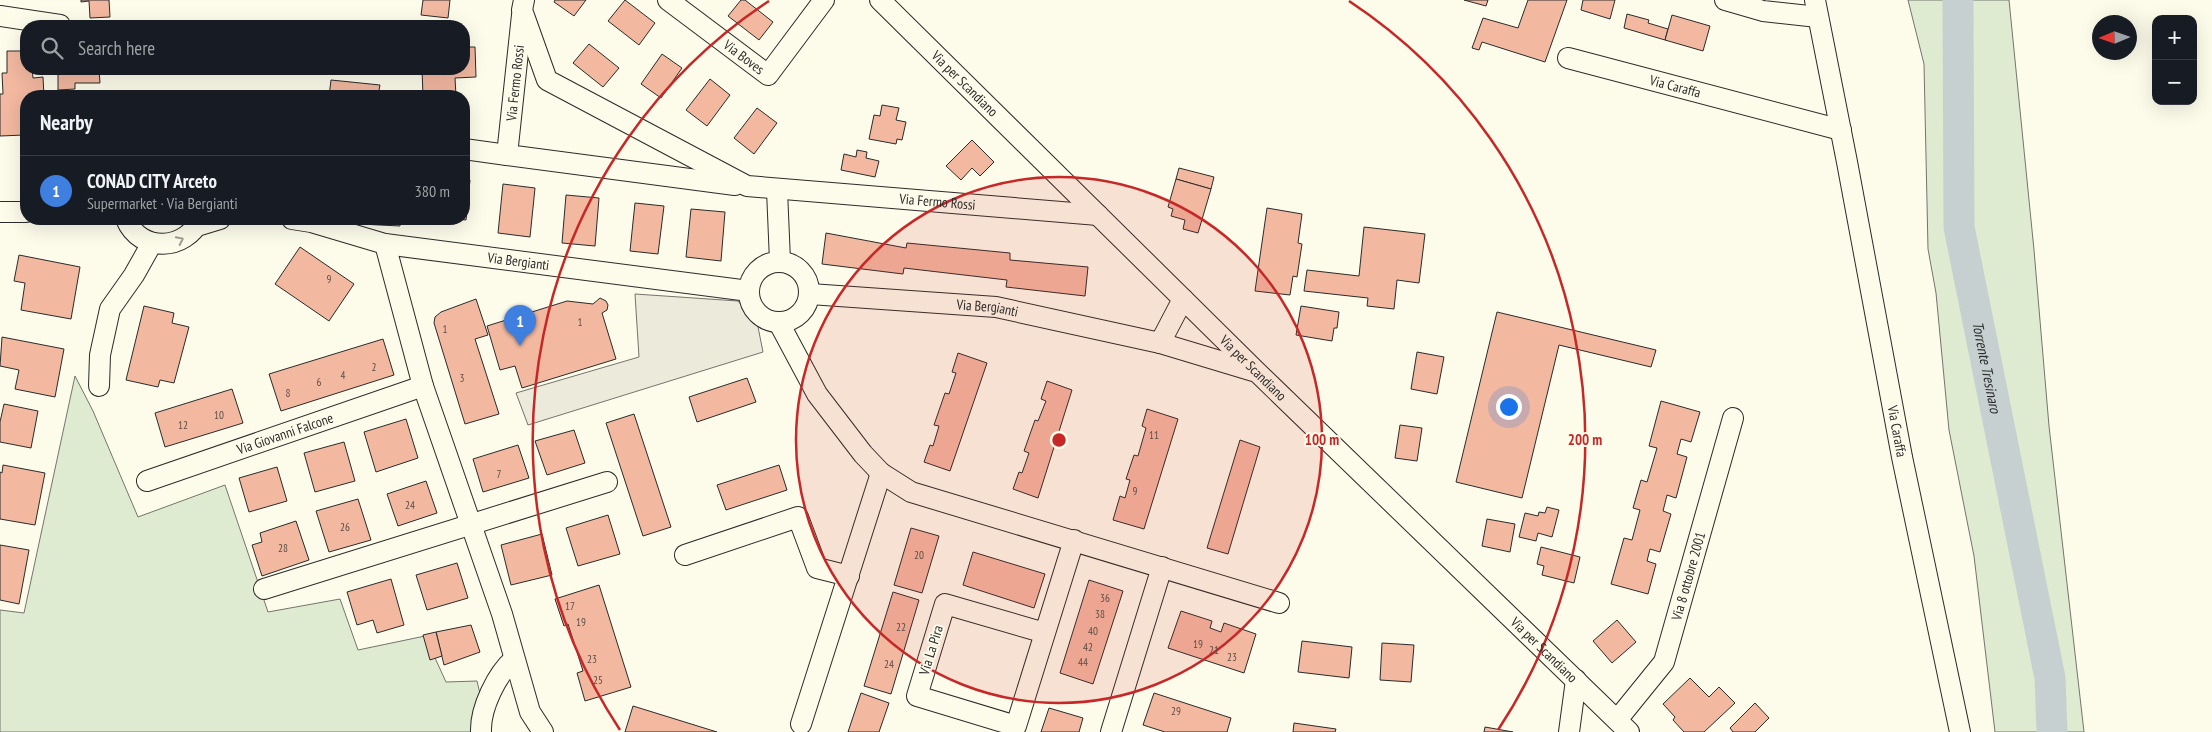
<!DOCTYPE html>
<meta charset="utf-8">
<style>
body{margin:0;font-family:"PT Sans Narrow",sans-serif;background:#20242c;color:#f1f3f6}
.controls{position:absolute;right:15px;top:15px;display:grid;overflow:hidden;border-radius:10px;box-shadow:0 5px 20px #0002}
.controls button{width:45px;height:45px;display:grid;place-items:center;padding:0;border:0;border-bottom:1px solid #363941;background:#171b24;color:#f1f3f6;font:25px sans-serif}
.compass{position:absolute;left:2092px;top:15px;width:45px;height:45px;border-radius:50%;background:#171b24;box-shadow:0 5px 20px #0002;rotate:268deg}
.you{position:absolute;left:1508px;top:406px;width:18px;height:18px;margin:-12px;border:4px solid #fff;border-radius:50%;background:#1a73e8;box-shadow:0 0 0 8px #1a73e833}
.badge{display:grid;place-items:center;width:32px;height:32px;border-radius:50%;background:#0f766e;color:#fff;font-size:16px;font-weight:700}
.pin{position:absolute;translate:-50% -41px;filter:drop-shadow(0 1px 2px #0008)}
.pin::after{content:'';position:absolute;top:26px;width:18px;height:15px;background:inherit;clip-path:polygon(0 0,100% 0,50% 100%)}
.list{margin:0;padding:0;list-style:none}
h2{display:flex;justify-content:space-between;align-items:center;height:65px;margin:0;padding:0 20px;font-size:21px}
h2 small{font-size:16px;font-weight:400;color:#9ea1a6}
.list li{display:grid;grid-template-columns:32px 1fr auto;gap:15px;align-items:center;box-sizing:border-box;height:70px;padding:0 20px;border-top:1px solid #363941}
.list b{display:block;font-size:19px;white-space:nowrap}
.list p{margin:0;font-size:16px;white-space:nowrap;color:#9ea1a6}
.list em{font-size:16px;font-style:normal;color:#9ea1a6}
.icon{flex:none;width:28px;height:28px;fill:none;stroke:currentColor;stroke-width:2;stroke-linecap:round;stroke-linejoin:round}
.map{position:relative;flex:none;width:2212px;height:732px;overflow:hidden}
.search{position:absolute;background:#171b24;box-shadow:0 5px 20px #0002;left:20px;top:20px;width:450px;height:55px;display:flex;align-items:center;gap:12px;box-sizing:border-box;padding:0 18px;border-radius:20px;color:#9ea1a6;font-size:19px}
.panel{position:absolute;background:#171b24;box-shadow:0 5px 20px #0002;left:20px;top:90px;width:450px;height:135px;border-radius:20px}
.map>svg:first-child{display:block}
</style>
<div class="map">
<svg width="2212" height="732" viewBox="0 0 2212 732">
<rect width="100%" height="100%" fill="#fdfbea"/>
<!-- green -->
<g fill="#deebd1" stroke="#74746e">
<polygon points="1908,0 2009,0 2034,250 2049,426 2084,732 1995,732 1974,556 1949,430 1936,293 1928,249 1924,64"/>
<polygon points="75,376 93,411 138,517 225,485 268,612 340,599 358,650 425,636 446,682 477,681 489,732 0,732 0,610 24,613"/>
</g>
<!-- parking -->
<polygon fill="#eceadb" stroke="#74746e" points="635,294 738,301 758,327 763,352 528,425 516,393 639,357"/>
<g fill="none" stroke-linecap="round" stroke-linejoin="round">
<!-- river -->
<path stroke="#c7d0d0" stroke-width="31" id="s1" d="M1958 0 1959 227 2050 678 2052 732"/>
</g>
<!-- building -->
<g fill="#f2b8a0" stroke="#2b2b2b">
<polygon points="81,0 109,0 110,17 90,18 89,1 81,2"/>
<polygon points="423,0 450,0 448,18 421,15"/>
<polygon points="555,0 586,0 574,16 554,2"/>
<polygon points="625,0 655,23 639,45 608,21"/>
<polygon points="741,0 745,0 773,22 759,40 728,16"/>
<polygon points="1464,0 1488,0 1486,6"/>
<polygon points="1528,0 1567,0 1545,62 1482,42 1479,50 1472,48 1483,18 1518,28"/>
<polygon points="1583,0 1615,0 1610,19 1581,10"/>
<polygon points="1627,14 1649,20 1648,23 1668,29 1665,40 1624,28"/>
<polygon points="1672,15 1710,26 1703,51 1665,40"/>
<polygon points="589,44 619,68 603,87 573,63"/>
<polygon points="464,47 475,47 476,77 455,78 456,96 423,96 422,69 464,69"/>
<polygon points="7,51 26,51 26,69 32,69 33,78 43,77 44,96 26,96 25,135 0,136 0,94 3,94 2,73 7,73"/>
<polygon points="662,54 682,68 661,98 641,84"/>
<polygon points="58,69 99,69 100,83 75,83 75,89 58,90"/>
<polygon points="710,79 730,95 707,126 686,110"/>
<polygon points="331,80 380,85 378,96 329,96"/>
<polygon points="882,105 899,108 896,120 906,122 902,140 897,139 896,144 869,139 874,115 880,116"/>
<polygon points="757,108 777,123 754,154 734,138"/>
<polygon points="972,140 994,162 980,176 972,168 961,180 946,166"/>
<polygon points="857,150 867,152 866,158 879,161 875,177 841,170 844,154 856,157"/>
<polygon points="1179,168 1214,177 1211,189 1176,179"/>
<polygon points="464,179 470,180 466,220 457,219 464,219"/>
<polygon points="1176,179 1211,189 1198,233 1183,229 1185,220 1171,216 1173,209 1168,207"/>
<polygon points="503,184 535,188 530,237 498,233"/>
<polygon points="566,195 599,198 595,246 562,243"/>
<polygon points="635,203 664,206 658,254 630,251"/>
<polygon points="1267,208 1302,214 1298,243 1302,244 1297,277 1293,276 1290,295 1255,291"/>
<polygon points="691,209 725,212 721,261 686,257"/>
<polygon points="361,219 400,219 400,226 360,224"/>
<polygon points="1364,227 1425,234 1419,283 1397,280 1394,309 1367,306 1368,298 1304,291 1307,270 1359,276"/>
<polygon points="826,233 906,248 907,243 1010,253 1010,260 1088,267 1085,296 1006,287 1007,280 904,268 903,274 822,264"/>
<polygon points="300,247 354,284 329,321 275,284"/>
<polygon points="19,255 80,267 71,319 21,310 25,283 14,281"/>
<polygon points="600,298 606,301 608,305 607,310 602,313 616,359 522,388 515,366 500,370 487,326 567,301 593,304"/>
<polygon points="476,299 488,335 475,339 499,414 465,424 434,323 435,317 441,312"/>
<polygon points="144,306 174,313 172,323 189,327 174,383 160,380 158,387 126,380"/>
<polygon points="1301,306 1339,312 1337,328 1334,328 1332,341 1296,335"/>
<polygon points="1497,312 1656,350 1651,367 1559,345 1522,498 1456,482"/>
<polygon points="2,337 64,349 55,397 15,389 19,370 0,366"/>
<polygon points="383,339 394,375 281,411 269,374"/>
<polygon points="1417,352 1444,357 1437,394 1411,389"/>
<polygon points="958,353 987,363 950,471 924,462 930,445 933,446 939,426 934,425 945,393 949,394 956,373 952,372"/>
<polygon points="747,378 756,402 697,422 689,397"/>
<polygon points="1047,381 1072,390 1038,498 1013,489 1019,472 1022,473 1029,453 1024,451 1035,420 1038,421 1046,401 1041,399"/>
<polygon points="232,389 243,423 165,447 155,413"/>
<polygon points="1661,401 1700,412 1691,442 1681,439 1677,454 1687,457 1676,498 1667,495 1663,511 1671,514 1660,552 1650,549 1647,561 1656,564 1648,594 1611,584 1624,538 1632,540 1640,510 1633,508 1641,480 1647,482 1657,448 1649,446"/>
<polygon points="4,404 38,411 31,448 0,442 0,422"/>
<polygon points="1147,409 1178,419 1144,529 1113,520 1120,496 1125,498 1130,480 1126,479 1134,455 1138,456 1146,428 1142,426"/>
<polygon points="634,414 671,527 643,536 606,423"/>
<polygon points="406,419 418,458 376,472 364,432"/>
<polygon points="1400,425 1422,428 1417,461 1395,458"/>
<polygon points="574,430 585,463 547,475 535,441"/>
<polygon points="1240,440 1260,447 1228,554 1207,548"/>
<polygon points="344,442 355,481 315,492 304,453"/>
<polygon points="518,445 529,478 483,492 473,459"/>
<polygon points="3,465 45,473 35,525 0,519 0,472 2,473"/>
<polygon points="779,465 787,490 726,510 717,485"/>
<polygon points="277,467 287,501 249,512 239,478"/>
<polygon points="426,481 437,513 398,526 387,494"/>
<polygon points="358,499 371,540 329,552 316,511"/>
<polygon points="1547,507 1559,510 1552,537 1538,533 1536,541 1519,537 1525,513 1538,516 1539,512 1545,513"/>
<polygon points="608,515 620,554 578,566 566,528"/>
<polygon points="1487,519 1515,524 1510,552 1482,546"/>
<polygon points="296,521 309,560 262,576 252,545 262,542 260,533"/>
<polygon points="911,528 939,536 922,593 894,585"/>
<polygon points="542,534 552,575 511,585 501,545"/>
<polygon points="0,545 29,550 19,604 0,600"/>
<polygon points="1541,547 1580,557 1574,583 1542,575 1544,566 1537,564"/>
<polygon points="973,552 1045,574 1034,608 963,585"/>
<polygon points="457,563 468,598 427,610 416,575"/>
<polygon points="391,579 404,625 377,633 373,620 357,625 347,592"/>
<polygon points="1089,580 1123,591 1093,684 1060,673"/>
<polygon points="599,585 631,687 585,701 577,673 583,671 568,624 564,626 555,599"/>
<polygon points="893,592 919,600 891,694 864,686"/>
<polygon points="1181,611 1212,621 1210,628 1221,632 1224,623 1256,634 1244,673 1168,648"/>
<polygon points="1617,620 1636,642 1612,663 1593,641"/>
<polygon points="471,625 480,652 444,665 436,632"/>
<polygon points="436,632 442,656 430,660 423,635"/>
<polygon points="1302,641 1352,647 1349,678 1298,672"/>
<polygon points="1382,643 1414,645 1411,682 1380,680"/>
<polygon points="1690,678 1709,697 1719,687 1735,703 1704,732 1684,732 1673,720 1675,717 1663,704"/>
<polygon points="861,693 889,703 879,732 848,732"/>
<polygon points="1154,693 1231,718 1227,732 1165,732 1143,725"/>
<polygon points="1755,703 1769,718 1755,732 1733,732 1730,728"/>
<polygon points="633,706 717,732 625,732"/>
<polygon points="1049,708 1083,718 1079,732 1041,732"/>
<polygon points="1294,723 1336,729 1335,732 1293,732"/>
<polygon points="1485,727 1513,732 1484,732"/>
</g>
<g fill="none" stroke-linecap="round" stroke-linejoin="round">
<!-- minor casing -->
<g stroke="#2b2b2b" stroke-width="22">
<g id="minor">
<path id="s2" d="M524 0 522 10 547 80 747 186 1098 215"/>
<path id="s3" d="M668 0 768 75 824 0"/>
<path id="s4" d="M880 0 1258 373 1629 732"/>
<polyline points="1725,0 1763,11 1818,17"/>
<path id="s5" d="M1815 0 1847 162 1902 457 1960 732"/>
<polyline points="522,15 507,155 735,185"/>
<polyline points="0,16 60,25"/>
<path id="s6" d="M1568 58 1841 130"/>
<polyline points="464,149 507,155"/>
<polyline points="777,190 780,261"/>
<polyline points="0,212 26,212"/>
<path d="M126 219C140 253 186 251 200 219"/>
<path id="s7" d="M292 219 311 222 385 244 749 291"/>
<polyline points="197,226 220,219"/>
<polyline points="385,244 423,386 502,614 530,712 543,732"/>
<circle cx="779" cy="292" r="30"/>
<path id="s8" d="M810 294 996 307 1160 343 1253 371"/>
<polyline points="779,323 817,394 863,454 881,473 911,492 1279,603"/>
<polyline points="1160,343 1183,299"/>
<polyline points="99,386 100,355 110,309 134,275 152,243"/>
<path id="s9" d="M147 481 423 386"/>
<polyline points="685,555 798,517 817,568 849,576"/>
<polyline points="264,589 607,482"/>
<polyline points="1045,633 945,604 917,696 1016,726 1074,540"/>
<path id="s10" d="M1617 720 1664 662 1733 418"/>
<polyline points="801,724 881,473"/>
<path d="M481 732C480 708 497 674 514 659"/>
<polyline points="1111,732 1162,567"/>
<polyline points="1569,732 1576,680"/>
</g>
</g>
<!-- minor -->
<use href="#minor" stroke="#fdfbea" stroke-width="20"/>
</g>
<!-- one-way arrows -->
<defs><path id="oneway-chevron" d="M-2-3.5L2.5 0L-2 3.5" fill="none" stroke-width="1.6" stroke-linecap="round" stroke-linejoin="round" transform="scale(1.25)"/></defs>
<use stroke="#9e9d94" href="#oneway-chevron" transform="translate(180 240) rotate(-26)"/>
<!-- distance rings -->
<circle cx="1059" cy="440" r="263" fill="#c62828" fill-opacity=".12"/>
<g fill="none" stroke="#c62828" stroke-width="2.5">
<circle cx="1059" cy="440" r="263"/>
<path d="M620 730A526 526 0 0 1 769 1M1349 1A526 526 0 0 1 1498 730"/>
</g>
<g text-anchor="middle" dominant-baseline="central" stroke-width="4" stroke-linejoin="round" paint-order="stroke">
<!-- number labels -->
<g font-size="11" fill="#5d4e48">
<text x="329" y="279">9</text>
<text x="580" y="322">1</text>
<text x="445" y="329">1</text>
<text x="374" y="367">2</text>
<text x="343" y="375">4</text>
<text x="462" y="378">3</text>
<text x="319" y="382">6</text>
<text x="288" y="393">8</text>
<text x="219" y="415">10</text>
<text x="183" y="425">12</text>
<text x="1154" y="435">11</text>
<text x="499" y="474">7</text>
<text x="1135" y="491">9</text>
<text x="410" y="505">24</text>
<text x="345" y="527">26</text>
<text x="283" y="548">28</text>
<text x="919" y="555">20</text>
<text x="1105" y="598">36</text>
<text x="570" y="606">17</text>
<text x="1100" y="614">38</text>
<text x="581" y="622">19</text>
<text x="901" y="627">22</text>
<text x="1093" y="631">40</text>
<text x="1198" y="644">19</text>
<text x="1088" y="647">42</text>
<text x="1214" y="650">21</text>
<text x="1232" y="657">23</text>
<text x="592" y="659">23</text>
<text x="1083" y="662">44</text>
<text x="889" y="664">24</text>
<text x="598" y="680">25</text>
<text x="1176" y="711">29</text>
</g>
<!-- street labels -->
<g font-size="14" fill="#2b2b2b" stroke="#fdfbea">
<text stroke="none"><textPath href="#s3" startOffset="95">Via Boves</textPath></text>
<text transform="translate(515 83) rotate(-84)">Via Fermo Rossi</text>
<text stroke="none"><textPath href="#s4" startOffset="119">Via per Scandiano</textPath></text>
<text stroke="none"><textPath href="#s6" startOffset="111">Via Caraffa</textPath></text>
<text stroke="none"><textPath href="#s2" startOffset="502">Via Fermo Rossi</textPath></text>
<text stroke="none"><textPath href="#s7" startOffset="231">Via Bergianti</textPath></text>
<text stroke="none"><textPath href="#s8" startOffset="178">Via Bergianti</textPath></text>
<text stroke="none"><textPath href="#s4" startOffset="524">Via per Scandiano</textPath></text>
<text stroke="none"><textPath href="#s5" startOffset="439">Via Caraffa</textPath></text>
<text stroke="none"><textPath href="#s9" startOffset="146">Via Giovanni Falcone</textPath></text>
<text stroke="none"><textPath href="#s10" startOffset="164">Via 8 ottobre 2001</textPath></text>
<text stroke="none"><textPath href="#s4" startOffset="929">Via per Scandiano</textPath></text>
<text transform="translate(931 650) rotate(-73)">Via La Pira</text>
</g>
<!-- water labels -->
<g font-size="15" font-style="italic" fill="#2b2b2b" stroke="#fdfbea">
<text stroke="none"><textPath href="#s1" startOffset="370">Torrente Tresinaro</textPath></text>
</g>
</g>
<circle cx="1059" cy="440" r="8" fill="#c62828" stroke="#fdfbea" stroke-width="2.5"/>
<g font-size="15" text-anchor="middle" font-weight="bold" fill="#c62828" stroke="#fdfbea" stroke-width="4" stroke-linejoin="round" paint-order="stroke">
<text x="1322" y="445">100 m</text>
<text x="1585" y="445">200 m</text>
</g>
</svg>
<div class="controls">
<button>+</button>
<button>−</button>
</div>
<svg class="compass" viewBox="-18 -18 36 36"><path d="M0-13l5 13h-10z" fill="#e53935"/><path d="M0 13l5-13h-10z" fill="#9ea1a6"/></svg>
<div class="you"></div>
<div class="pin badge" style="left:520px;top:346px;background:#3f7fe0">1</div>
<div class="search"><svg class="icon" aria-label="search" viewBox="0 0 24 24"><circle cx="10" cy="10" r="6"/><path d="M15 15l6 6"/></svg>Search here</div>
<section class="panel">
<h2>Nearby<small></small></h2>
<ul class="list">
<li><span class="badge" style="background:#3f7fe0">1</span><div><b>CONAD CITY Arceto</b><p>Supermarket · Via Bergianti</p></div><em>380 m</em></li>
</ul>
</section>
</div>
